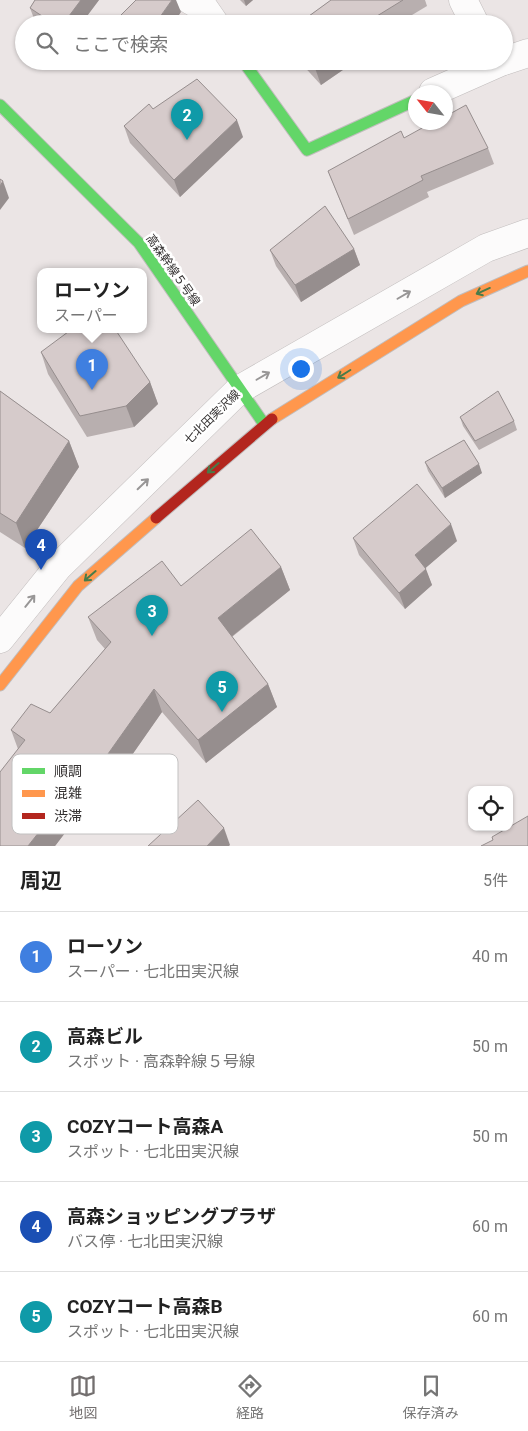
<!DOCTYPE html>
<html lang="ja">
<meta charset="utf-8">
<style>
body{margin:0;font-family:Roboto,"Noto Sans JP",sans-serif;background:#f2f2f2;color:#222}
.controls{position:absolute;right:15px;bottom:15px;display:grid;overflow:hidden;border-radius:10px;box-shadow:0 1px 4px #0004}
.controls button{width:45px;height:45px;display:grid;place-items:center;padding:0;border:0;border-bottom:1px solid #e0e0e0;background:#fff;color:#222;font:25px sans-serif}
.compass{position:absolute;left:408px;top:85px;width:45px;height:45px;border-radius:50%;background:#fff;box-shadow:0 1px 4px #0004;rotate:301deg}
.you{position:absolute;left:300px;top:368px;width:18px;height:18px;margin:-12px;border:4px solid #fff;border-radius:50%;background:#1a73e8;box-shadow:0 0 0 8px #1a73e833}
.badge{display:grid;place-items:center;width:32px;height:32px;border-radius:50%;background:#736f6f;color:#fff;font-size:16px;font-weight:700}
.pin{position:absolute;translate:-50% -41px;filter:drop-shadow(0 1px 2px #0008)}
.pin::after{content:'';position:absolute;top:26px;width:18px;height:15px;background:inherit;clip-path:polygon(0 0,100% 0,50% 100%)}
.popup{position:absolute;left:37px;top:268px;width:110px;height:65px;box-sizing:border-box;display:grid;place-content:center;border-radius:10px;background:#fff;filter:drop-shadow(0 1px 4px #0005);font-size:16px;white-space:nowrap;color:#767676}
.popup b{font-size:19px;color:#222}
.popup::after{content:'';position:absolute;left:50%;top:100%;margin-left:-10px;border:10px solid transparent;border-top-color:#fff}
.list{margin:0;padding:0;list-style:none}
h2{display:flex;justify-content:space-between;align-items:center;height:65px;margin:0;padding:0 20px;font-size:21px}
h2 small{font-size:16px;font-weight:400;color:#767676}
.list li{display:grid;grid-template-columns:32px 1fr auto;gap:15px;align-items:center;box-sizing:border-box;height:90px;padding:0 20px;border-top:1px solid #e0e0e0}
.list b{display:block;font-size:19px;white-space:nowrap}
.list p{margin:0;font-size:16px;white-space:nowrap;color:#767676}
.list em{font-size:16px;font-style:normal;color:#767676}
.icon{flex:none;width:28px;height:28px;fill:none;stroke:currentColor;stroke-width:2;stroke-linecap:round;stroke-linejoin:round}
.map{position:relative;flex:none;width:528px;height:846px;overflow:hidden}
.search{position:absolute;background:#fff;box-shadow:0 1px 4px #0004;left:15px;right:15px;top:15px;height:55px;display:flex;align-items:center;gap:12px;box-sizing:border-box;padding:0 18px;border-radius:28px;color:#767676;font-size:19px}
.sheet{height:515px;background:#fff}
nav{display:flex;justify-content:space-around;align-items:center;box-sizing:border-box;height:70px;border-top:1px solid #e0e0e0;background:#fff;font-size:14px;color:#767676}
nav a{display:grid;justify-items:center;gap:2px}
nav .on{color:#736f6f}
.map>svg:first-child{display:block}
</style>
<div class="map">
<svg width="528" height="846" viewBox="0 0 528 846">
<rect width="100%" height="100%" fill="#ebe5e5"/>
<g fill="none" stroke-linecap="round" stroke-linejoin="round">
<!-- street casing -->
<g stroke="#c1bdbd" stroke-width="29">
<g id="street">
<polyline points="190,0 204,8 215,24"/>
<polyline points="463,0 475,24"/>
<polyline points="504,61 528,53"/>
<polyline points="433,92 503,61"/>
<polyline points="0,639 58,567 240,389 486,248 528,233"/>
</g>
</g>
<!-- fast casing -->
<g stroke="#c1bdbd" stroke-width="13">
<g id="fast">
<polyline points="243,61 307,150 416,100"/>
<polyline points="0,105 139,243 264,424"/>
</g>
</g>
<!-- slow casing -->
<g stroke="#c1bdbd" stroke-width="13">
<g id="slow">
<polyline points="272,419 461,301 528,271"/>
<polyline points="0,685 78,586 156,518"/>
</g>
</g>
<!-- jam casing -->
<g stroke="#c1bdbd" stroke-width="13">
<polyline id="jam" points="156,518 272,419"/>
</g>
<!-- street -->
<use href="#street" stroke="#fcfbfb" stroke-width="28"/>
<!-- fast -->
<use href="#fast" stroke="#63d668" stroke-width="11"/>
<!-- slow -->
<use href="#slow" stroke="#ff974d" stroke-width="11"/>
<!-- jam -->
<use href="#jam" stroke="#b3261e" stroke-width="11"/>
</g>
<!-- wall -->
<g fill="#b8afaf">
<polygon points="35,0 99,0 81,24 36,24 30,8"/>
<polygon points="240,0 253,0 246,6"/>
<polygon points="331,0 425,0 427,6 397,24 298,24"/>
<polygon points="299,61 352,61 353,63 321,85"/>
<polygon points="153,109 243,137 180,197 130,143 124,126"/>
<polygon points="404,138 488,148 494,164 427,192 429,197 354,235 328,171"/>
<polygon points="354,249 360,265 301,302 276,266 270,250"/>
<polygon points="41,352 150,382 158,404 134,427 87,437 48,374"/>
<polygon points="0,391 69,441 79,467 25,548 0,532"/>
<polygon points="460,417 514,421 517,430 479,450 463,426"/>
<polygon points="425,462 482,473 445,498 428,471"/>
<polygon points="353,538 457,541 425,568 432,585 405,609 359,555"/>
<polygon points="281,567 290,590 232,637 268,684 277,707 206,763 162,712 95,808 88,803 55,846 0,846 18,749 11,730 50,713 105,649 97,640 88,617 181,586"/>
</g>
<!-- shaded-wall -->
<g fill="#968e8e">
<polygon points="81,0 99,0 81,24 63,24"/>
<polygon points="172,0 176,0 181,12 173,24 155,24"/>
<polygon points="244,0 253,0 246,6"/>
<polygon points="325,61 352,61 353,63 321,85 315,68"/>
<polygon points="237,120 243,137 180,197 174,180"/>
<polygon points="3,181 9,198 0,210 0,186"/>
<polygon points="354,249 360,265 301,302 295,285"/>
<polygon points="150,382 158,404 134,427 126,406"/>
<polygon points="69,441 79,467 25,548 16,523"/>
<polygon points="479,464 482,473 445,498 442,488"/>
<polygon points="451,524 457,541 421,572 415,555"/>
<polygon points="281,567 290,590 226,641 218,618"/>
<polygon points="426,569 432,585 405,609 399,593"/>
<polygon points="268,684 277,707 206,763 198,740"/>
<polygon points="154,689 162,712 95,808 86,785"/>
<polygon points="80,780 88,803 55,846 28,846"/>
<polygon points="224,828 230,845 229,846 207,846"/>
</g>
<!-- building -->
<g fill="#d6cbcb" stroke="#968e8e">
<polygon points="35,0 81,0 63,24 54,24 30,8"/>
<polygon points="136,0 172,0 155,24 112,24"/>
<polygon points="331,0 403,0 364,24 298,24"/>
<polygon points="309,61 325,61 315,68"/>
<polygon points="197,79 237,120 174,180 124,126 149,104 153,109"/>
<polygon points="466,105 488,148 421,176 423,180 348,219 328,171 401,131 404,138 433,122 446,122 446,116"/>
<polygon points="0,179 3,181 0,186"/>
<polygon points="325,206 354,249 295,285 270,250"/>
<polygon points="72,329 115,329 150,382 126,406 80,416 41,352"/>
<polygon points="0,391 69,441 16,523 0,513"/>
<polygon points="498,391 514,421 475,441 460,417"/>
<polygon points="464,440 479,464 442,488 425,462"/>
<polygon points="417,484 451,524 415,555 426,569 399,593 353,538"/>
<polygon points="251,529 281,567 218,618 268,684 198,740 154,689 86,785 80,780 28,846 0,846 0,772 25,740 11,730 31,704 50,713 111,642 88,617 162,561 181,586"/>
<polygon points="198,800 224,828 207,846 148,846"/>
<polygon points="528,816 528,846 481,846 493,840 492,837"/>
</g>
<!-- one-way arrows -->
<defs><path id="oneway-shaft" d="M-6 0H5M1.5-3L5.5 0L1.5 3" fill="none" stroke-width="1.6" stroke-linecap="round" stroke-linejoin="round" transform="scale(1.25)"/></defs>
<g stroke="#497b49">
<use href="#oneway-shaft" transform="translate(483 291) rotate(156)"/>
<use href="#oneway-shaft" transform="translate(344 374) rotate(148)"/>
<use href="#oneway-shaft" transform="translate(213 468) rotate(139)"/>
<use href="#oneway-shaft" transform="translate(90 576) rotate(139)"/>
</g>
<g stroke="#989696">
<use href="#oneway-shaft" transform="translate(404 295) rotate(-30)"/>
<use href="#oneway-shaft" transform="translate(263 376) rotate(-30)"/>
<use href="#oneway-shaft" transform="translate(143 484) rotate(-44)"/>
<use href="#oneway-shaft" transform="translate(30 601) rotate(-51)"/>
</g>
<g text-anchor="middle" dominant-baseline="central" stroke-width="5" stroke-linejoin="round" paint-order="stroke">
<!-- street labels -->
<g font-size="12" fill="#333030" stroke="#fff">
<text transform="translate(173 270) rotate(55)">高森幹線５号線</text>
<text transform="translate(212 417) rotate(-44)">七北田実沢線</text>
</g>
</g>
<!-- legend -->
<rect x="12" y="754" width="166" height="80" rx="8" fill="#fff" stroke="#c2c1c1" stroke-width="1"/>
<rect x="22" y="768" width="23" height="6" fill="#63d668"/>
<rect x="22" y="790" width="23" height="7" fill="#ff974d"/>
<rect x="22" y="813" width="23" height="6" fill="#b3261e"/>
<g font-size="14" fill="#333030">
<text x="54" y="776">順調</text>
<text x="54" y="798">混雑</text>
<text x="54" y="821">渋滞</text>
</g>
</svg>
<div class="controls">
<button><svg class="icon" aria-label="locate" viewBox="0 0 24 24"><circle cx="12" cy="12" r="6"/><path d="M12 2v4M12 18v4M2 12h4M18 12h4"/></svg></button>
</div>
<svg class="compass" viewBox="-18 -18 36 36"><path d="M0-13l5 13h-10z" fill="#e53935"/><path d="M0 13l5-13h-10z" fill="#767676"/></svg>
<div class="you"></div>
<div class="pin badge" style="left:92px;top:390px;background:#3f7fe0">1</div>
<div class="popup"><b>ローソン</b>スーパー</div>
<div class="pin badge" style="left:187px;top:140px;background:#0f9aa8">2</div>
<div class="pin badge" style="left:152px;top:636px;background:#0f9aa8">3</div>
<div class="pin badge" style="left:41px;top:570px;background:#1a4fb4">4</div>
<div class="pin badge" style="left:222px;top:712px;background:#0f9aa8">5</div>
<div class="search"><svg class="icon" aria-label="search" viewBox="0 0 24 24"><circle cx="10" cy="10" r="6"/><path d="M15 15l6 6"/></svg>ここで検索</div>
</div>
<section class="sheet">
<h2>周辺<small>5件</small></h2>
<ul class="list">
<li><span class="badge" style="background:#3f7fe0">1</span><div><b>ローソン</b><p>スーパー · 七北田実沢線</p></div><em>40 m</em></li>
<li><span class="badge" style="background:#0f9aa8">2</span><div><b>高森ビル</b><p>スポット · 高森幹線５号線</p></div><em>50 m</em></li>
<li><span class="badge" style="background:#0f9aa8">3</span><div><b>COZYコート高森A</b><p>スポット · 七北田実沢線</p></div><em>50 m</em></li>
<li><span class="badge" style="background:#1a4fb4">4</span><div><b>高森ショッピングプラザ</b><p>バス停 · 七北田実沢線</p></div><em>60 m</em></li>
<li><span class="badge" style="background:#0f9aa8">5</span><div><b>COZYコート高森B</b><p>スポット · 七北田実沢線</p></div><em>60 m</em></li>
</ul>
</section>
<nav>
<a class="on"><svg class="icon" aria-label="map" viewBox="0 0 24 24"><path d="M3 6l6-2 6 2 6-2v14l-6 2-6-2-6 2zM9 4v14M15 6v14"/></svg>地図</a>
<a><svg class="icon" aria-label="directions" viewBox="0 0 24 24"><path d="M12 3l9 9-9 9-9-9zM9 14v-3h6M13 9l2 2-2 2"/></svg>経路</a>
<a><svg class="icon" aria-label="saved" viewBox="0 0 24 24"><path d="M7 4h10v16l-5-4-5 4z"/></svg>保存済み</a>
</nav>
